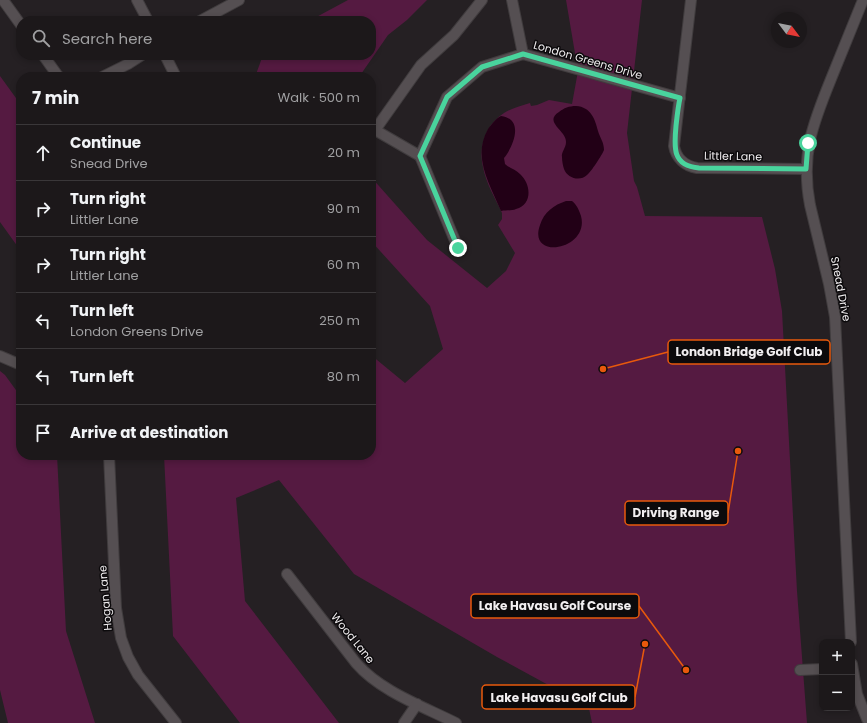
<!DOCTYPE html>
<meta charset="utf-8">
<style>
body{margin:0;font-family:Poppins,sans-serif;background:#252123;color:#f1f3f6}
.controls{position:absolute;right:12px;bottom:12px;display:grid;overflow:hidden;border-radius:8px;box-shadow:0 2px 6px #0003}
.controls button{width:36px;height:36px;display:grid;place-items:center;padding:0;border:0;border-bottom:1px solid #3a3739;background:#1c181a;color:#f1f3f6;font:20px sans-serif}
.compass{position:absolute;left:771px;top:12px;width:36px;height:36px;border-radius:50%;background:#1c181a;box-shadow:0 2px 6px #0003;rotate:122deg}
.stop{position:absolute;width:12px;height:12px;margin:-9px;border:3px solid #49d49d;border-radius:50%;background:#fff}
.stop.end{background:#49d49d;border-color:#fff;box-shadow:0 1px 4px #0008}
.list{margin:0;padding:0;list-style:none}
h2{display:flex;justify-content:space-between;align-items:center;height:52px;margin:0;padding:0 16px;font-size:17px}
h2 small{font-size:13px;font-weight:400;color:#a0a0a2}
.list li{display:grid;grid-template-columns:26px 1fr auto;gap:12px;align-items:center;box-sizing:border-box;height:56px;padding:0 16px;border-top:1px solid #3a3739}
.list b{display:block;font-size:15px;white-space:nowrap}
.list p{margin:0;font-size:13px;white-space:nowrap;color:#a0a0a2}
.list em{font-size:13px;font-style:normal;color:#a0a0a2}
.icon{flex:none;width:22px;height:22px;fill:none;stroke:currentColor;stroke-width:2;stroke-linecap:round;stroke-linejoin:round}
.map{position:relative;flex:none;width:867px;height:723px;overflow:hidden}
.search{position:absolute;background:#1c181a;box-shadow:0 2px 6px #0003;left:16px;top:16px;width:360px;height:44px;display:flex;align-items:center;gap:10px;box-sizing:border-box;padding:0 14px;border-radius:16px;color:#a0a0a2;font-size:15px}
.panel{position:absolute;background:#1c181a;box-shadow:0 2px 6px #0003;left:16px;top:72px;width:360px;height:388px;border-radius:16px}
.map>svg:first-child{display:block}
</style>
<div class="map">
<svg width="867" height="723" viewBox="0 0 867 723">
<rect width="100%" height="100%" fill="#252023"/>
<!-- green -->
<g fill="#551a41">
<polygon points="348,0 427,0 407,20 388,35 359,77 255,77 263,55 371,55 371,21 309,21"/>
<path d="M566 0H642L627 133 634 181 637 187 645 216 762 217 775 269 782 311 797 591 807 723H592L585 689 578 694 563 693 497 657 354 574 279 480 236 498 245 601 339 723H240L173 636 164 455H371V355L405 383 443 349 430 306 371 241V177L427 240 487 288 506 271 515 253 498 225 502 219V213C495 198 486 183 483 167 478 147 486 124 504 113 512 108 521 106 530 103L531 106 537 105 549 100 572 104 578 71Z"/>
<polygon points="0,76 21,105 21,296 18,247 0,222"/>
<polygon points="0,371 5,375 21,397 21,455 57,455 66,631 95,723 8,723 0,690"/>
</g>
<!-- water -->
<g fill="#220016">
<path d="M576 106C591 107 595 119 598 131 600 138 604 142 604 150 602 155 591 172 587 175 580 182 567 178 564 169 563 166 562 161 562 157 561 152 566 148 566 142 567 131 543 122 559 112 564 108 569 106 576 106Z"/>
<path d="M501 116C525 119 513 147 504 158L505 164C509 168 515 169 520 174 531 184 533 204 516 209 512 211 506 210 501 211 490 185 472 157 488 129 492 124 496 118 501 116Z"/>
<path d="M566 201H572C577 205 579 210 581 216 590 250 527 261 540 225 544 212 554 205 566 201Z"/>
</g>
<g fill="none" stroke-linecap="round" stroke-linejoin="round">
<!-- street casing -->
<g stroke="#403c3e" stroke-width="12">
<g id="street">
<polyline points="3,0 21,25"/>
<polyline points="137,0 148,21"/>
<polyline points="512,0 523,54"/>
<path d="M691 0 674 146C676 158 685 166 697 168L806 169"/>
<polyline points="200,21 239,0"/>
<polyline points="43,55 58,76 60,77"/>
<polyline points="165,55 176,77"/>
<polyline points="102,77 128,64 142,55"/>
<polyline points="420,156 447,97 482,67 523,54 680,98"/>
<polyline points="420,156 375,130 421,65 454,35 482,0"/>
<polyline points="420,156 458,248"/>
<polyline points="0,356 21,365"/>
<polyline points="109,455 116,608 121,638 128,657 138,675 176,723"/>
<path d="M287 574 356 663C380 691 422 706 456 723"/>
<path d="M851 642 835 317 829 284 810 205C800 152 814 121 833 74 843 49 853 25 863 0"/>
<polyline points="852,664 857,694 867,719"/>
<polyline points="800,670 822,669"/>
<polyline points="404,723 417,704"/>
</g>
</g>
<!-- street -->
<use href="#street" stroke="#554f52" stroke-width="10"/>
</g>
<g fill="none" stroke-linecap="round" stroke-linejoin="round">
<!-- route -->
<path stroke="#49d49d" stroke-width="5" d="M458 248 420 156 447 97 482 67 523 54 680 98C678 107 677 117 676 126 674 147 672 166 699 168L806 169 808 143"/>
</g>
<g text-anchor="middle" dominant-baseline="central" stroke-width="3" stroke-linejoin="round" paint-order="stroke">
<!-- street labels -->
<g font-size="11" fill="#f1eef0" stroke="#0c0a0c">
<text transform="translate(588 60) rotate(16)">London Greens Drive</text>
<text transform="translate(733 156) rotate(1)">Littler Lane</text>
<text transform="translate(841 289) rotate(79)">Snead Drive</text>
<text transform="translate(105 598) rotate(-95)">Hogan Lane</text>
<text transform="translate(353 638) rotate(51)">Wood Lane</text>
</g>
</g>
<!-- callouts -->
<path fill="none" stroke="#e8590c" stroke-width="1.5" d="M603 369L668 352M738 451L728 513M686 670L639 606M645 644L635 697"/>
<g fill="#e8590c" stroke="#0c0a0c" stroke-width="1.5">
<circle cx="603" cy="369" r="4"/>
<circle cx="738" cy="451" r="4"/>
<circle cx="686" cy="670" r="4"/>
<circle cx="645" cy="644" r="4"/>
</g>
<g fill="#0c0a0c" stroke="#e8590c" stroke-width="1.5">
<rect x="668" y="340" width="162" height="24" rx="4"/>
<rect x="625" y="501" width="103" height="24" rx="4"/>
<rect x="471" y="594" width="168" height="24" rx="4"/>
<rect x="482" y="685" width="153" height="24" rx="4"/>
</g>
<g font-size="12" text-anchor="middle" font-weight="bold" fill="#f1eef0">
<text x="749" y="356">London Bridge Golf Club</text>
<text x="676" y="517">Driving Range</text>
<text x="555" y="610">Lake Havasu Golf Course</text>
<text x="559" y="702">Lake Havasu Golf Club</text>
</g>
</svg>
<div class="controls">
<button>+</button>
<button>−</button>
</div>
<svg class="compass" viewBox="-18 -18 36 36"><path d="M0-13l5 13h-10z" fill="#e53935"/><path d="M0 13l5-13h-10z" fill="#a0a0a2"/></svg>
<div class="stop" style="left:808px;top:143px"></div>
<div class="stop end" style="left:458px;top:248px"></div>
<div class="search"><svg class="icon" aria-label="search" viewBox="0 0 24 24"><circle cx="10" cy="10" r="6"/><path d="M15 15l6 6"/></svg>Search here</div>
<section class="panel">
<h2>7 min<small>Walk · 500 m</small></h2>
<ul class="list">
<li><svg class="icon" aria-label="ahead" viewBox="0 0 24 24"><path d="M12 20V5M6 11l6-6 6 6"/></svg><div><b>Continue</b><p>Snead Drive</p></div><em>20 m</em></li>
<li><svg class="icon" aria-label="right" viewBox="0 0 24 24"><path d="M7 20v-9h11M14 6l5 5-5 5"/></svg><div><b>Turn right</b><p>Littler Lane</p></div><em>90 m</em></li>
<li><svg class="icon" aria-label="right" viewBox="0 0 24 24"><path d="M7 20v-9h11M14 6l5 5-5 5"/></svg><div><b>Turn right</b><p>Littler Lane</p></div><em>60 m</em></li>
<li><svg class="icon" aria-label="left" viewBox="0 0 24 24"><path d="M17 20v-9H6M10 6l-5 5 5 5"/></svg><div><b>Turn left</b><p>London Greens Drive</p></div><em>250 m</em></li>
<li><svg class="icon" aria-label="left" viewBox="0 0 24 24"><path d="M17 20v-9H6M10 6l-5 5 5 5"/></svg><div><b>Turn left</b></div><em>80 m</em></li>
<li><svg class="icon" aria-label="arrive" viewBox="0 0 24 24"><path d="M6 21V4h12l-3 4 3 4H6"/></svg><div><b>Arrive at destination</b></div></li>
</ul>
</section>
</div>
